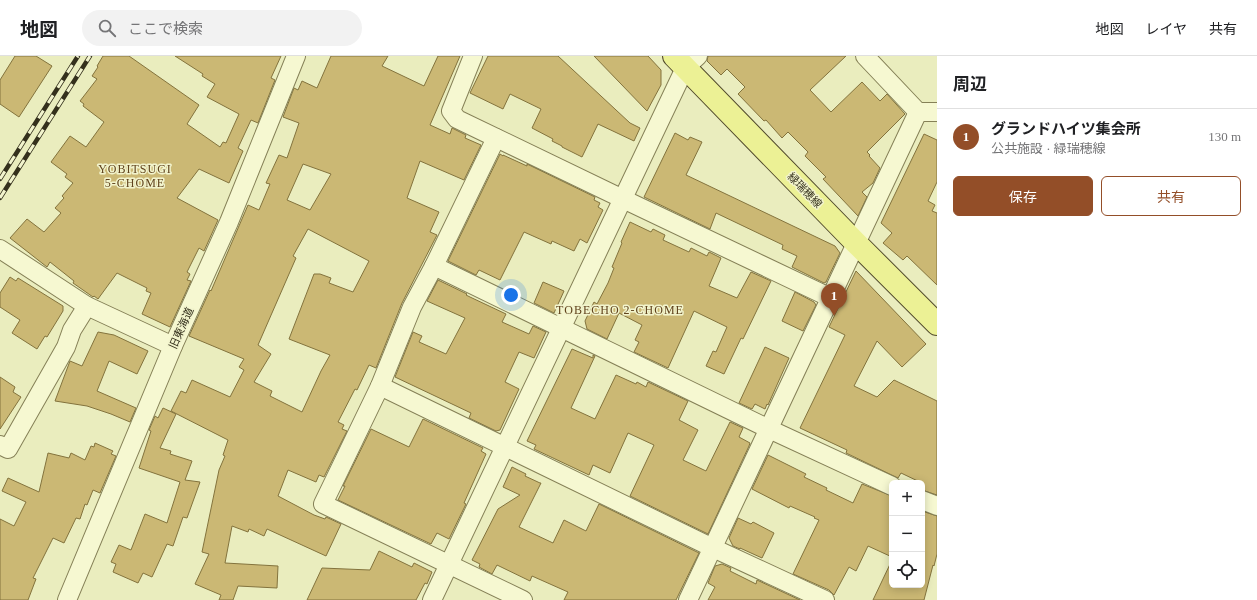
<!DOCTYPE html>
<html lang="ja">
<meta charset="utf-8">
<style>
body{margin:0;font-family:"Times New Roman","Noto Sans JP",serif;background:#f2f2f2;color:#202124}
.controls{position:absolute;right:12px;bottom:12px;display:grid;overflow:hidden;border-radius:6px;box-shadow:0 2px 10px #0003}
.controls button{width:36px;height:36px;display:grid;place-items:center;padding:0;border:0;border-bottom:1px solid #e0e0e0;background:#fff;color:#202124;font:20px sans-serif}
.you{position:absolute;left:511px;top:239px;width:14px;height:14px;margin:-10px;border:3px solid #fff;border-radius:50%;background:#1a73e8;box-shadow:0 0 0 6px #1a73e833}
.badge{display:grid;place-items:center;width:26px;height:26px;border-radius:50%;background:#934e28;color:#fff;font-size:13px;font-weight:700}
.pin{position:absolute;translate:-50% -33px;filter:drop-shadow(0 1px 2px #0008)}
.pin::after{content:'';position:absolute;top:21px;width:14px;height:12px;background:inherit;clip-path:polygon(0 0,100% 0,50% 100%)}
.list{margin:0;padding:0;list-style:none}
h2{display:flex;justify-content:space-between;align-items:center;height:52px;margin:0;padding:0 16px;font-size:17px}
h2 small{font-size:13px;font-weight:400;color:#757577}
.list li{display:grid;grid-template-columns:26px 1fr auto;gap:12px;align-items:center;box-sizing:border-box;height:56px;padding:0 16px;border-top:1px solid #e0e0e0}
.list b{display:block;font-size:15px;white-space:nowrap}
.list p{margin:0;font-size:13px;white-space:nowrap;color:#757577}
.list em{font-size:13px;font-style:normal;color:#757577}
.actions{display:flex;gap:8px;padding:12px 16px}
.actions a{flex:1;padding:9px 0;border:1px solid #934e28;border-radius:6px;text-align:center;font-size:14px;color:#934e28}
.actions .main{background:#934e28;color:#fff}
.icon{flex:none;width:22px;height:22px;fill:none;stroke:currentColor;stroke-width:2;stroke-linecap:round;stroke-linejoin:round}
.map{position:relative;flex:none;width:937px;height:544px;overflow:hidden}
header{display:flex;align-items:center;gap:24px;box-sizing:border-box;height:56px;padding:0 20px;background:#fff;border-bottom:1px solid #e0e0e0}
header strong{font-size:19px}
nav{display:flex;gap:22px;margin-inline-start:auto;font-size:14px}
.search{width:280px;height:36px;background:#f2f2f2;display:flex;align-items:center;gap:10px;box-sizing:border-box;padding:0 14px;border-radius:22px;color:#757577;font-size:15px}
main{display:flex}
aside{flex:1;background:#fff}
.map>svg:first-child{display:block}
</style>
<header>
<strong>地図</strong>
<div class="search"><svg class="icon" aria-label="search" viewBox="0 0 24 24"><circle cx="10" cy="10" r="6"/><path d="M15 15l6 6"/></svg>ここで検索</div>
<nav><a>地図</a><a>レイヤ</a><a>共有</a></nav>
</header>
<main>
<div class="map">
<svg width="937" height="544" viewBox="0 0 937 544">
<rect width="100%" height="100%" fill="#eaedbe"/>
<!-- building -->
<g fill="#cbb874" stroke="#83733d" fill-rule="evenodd">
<polygon points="15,0 36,0 52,10 19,61 0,48 0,24"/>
<polygon points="103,0 129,0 199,49 187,68 220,91 223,86 226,87 239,58 207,41 215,28 202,20 203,18 175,0 281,0 271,22 275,24 258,67 251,64 238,92 243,95 229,127 199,113 177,142 218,164 204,195 199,192 187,216 190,218 187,224 191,225 170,271 142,258 151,237 146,235 147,232 117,217 98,243 94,240 93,241 73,227 74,225 50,206 47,211 10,182 27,163 44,176 61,157 55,152 64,142 62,140 73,127 65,121 67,118 51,106 70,80 86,91 104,66 83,50 84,48 80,45 97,23 92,20 98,11 97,10"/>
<path d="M331 0H388L382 10 424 30 438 0H460L430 69 450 78 452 72 466 79 465 82 481 89 464 124 420 105 407 142 439 156 430 176 437 179 402 247 376 312 369 309 357 334 355 333 338 366 344 369 342 373 347 375 324 421 319 419 316 426 288 414 278 440 314 459 325 463 326 461 341 468 326 500 267 473 264 480 249 473 248 476 232 470 225 507 278 510 277 532 238 530 233 544H219L221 539 195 528 209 498 202 496 219 414 225 400 223 399 228 384 171 355 181 335 186 337 192 324 230 341 244 314 239 311 244 303 189 280 210 234 211 235 248 149 259 154 270 128 266 127 279 99 287 102 299 67 283 61 294 32 298 34 302 25 317 32ZM303 108 331 118 310 154 287 144ZM308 173 369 205 353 236 329 227 331 222 320 218H314L289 283 330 299 321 315 302 356 270 340 272 335 254 326 271 298 258 289 296 202 293 200Z"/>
<polygon points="488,0 558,0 630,67 640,72 634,85 598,68 582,101 562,91 562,90 552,85 553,83 532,72 541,53 510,38 503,53 470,37"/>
<polygon points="594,0 648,0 661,14 661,29 647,55"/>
<polygon points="708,0 846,0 810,34 831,56 862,26 880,45 887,38 905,58 867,96 870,99 869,100 880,112 873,127 862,136 867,141 858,160 823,123 826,121 805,100 808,96 788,76 782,82 766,64 764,65 738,38 745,31 727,13 721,19 707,5"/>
<polygon points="675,77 688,84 690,81 702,86 686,119 835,190 840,197 826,226 824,227 792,211 797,200 782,193 783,189 716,157 710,173 644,141"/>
<polygon points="924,78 937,84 937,126 928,145 935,149 932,155 937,157 937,229 907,200 903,204 883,187 892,177 881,167"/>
<polygon points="500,98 503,100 503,99 527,110 527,108 595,141 594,144 600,147 598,151 603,154 587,187 580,183 574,195 552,185 551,188 524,176 500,224 479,214 476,219 448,205"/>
<polygon points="630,166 651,176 653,173 665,179 663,184 689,196 691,192 707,200 709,196 721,202 709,230 737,242 751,216 771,225 743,283 741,282 724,318 706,310 713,295 716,296 727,271 694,255 668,312 634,296 639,286 635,284 642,269 619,257 607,283 587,273 585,265 594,246 597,248 608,227 614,212 612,211 622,187 621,186"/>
<polygon points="856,215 926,288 902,311 877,285 854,330 877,341 894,324 937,345 937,439 922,434 922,427 901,417 898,422 846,397 847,394 800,372 845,279 829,271"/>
<polygon points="10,221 16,225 18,222 63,250 63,255 47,281 45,280 37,293 12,277 20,264 0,251 0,237"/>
<polygon points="438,224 467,238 466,239 470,241 506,258 502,266 529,278 533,270 546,276 534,302 519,296 505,326 519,333 500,374 496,375 469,362 471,357 395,321 413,276 422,280 419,286 446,298 465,262 427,245"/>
<polygon points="543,226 564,235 554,257 534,247"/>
<polygon points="795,236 814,246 816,249 803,275 782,265"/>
<polygon points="98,276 114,279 148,295 137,318 109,305 97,335 136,352 130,366 111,358 87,350 55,345 70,305 82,310"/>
<polygon points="765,291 789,302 768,349 767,348 765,353 755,348 752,353 739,347"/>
<polygon points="572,293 593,302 593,299 595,300 571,352 595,363 616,319 636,328 637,326 646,331 648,326 688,345 679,364 698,374 683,404 706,415 730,366 743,372 739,381 750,387 749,390 708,478 630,440 654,389 628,377 610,417 593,409 589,419 534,393 536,389 527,385"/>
<polygon points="0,321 15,331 13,336 21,341 0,373"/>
<polygon points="163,352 176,358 160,392 171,395 170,398 192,405 185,424 200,426 187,462 183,461 173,490 167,488 152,521 143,517 138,527 113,516 116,508 111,506 119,489 131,494 145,458 167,467 180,426 139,412 151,375 149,374 155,360 158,362"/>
<polygon points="423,363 483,392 481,395 486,398 464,447 466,448 449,483 437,477 431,488 338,444 345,430 343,430 371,373 409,391"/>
<polygon points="95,387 113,395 111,398 116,400 100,437 93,434 87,449 85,448 80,463 76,462 64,487 53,482 33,522 36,523 28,544 0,544 0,463 14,470 26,446 2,435 8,422 39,436 48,397 69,402 71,397 85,404 91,390 94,391"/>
<polygon points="768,399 806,418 804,421 827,432 826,434 853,447 862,428 892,440 892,501 868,490 856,515 849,511 834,539 829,534 793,518 819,464 814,462 815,461 790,450 789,452 752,433"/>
<polygon points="512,411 526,418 525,420 540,427 541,427 519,471 553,487 564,464 586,475 599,448 699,497 676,544 564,544 568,536 532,520 530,525 497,509 492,518 479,511 480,508 472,504 498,453 520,439 503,431"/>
<polygon points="922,455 937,460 937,498 934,510 933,509 924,544 873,544 892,504 892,529 922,529"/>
<polygon points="738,462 751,468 753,466 774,477 762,502 740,492 740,493 733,490 729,482"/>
<polygon points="379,495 412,511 414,507 432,516 427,528 425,527 416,544 307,544 322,512 370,514"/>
<polygon points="722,508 731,512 730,515 756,528 757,524 800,544 708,544 715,531 708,527 715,510"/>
</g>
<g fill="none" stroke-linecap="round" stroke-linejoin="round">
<!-- minor casing -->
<g stroke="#858057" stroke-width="20">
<g id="minor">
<polyline points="473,0 451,55 457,63 623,143 831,242"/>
<polyline points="865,0 918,56 937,56"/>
<polyline points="496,82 434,210 412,251 380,330 323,448 523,544"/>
<polyline points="0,193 87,250 72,274 66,291 8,393 0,389"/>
<polyline points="434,210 769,373 892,430"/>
<polyline points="87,250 173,290"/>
<polyline points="380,330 713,492 825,544"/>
<polyline points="922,444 937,450"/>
<polyline points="67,544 173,290 229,166 296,0"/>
<polyline points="432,544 685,12 698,0"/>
<polyline points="688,544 918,56"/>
</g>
</g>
<!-- major casing -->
<g stroke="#524b2c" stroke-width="24">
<polyline id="major" points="674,0 856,187 937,268"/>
</g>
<!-- minor -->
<use href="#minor" stroke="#f6f8d1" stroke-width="18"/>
<!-- major -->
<use href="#major" stroke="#ecf195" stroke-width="22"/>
<!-- rail casing -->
<g stroke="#34301c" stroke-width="4.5">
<g id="rail">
<polyline points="0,123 78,0"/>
<polyline points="0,142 90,0"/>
</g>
</g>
<!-- rail -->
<use href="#rail" stroke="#f2f4cd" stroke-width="3" stroke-dasharray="9" stroke-linecap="butt"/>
</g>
<g text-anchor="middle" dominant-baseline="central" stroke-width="3" stroke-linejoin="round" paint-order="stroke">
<!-- street labels -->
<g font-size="11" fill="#34301c" stroke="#f2f4cd">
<text transform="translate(805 134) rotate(46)">緑瑞穂線</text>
<text transform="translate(181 272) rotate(-66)">旧東海道</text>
</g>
<!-- neighbourhood labels -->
<g font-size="12" letter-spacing="1" fill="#60431c" stroke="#f2f4cd">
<text x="135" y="113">YOBITSUGI<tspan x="135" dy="14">5-CHOME</tspan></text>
<text x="620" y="254">TOBECHO 2-CHOME</text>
</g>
</g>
</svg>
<div class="controls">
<button>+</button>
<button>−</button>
<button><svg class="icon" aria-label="locate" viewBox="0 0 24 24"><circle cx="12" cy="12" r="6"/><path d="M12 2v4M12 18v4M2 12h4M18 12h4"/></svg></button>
</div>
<div class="you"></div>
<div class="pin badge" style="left:834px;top:260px">1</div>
</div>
<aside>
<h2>周辺<small></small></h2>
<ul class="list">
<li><span class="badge">1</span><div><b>グランドハイツ集会所</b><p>公共施設 · 緑瑞穂線</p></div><em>130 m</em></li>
</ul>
<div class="actions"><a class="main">保存</a><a>共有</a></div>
</aside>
</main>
